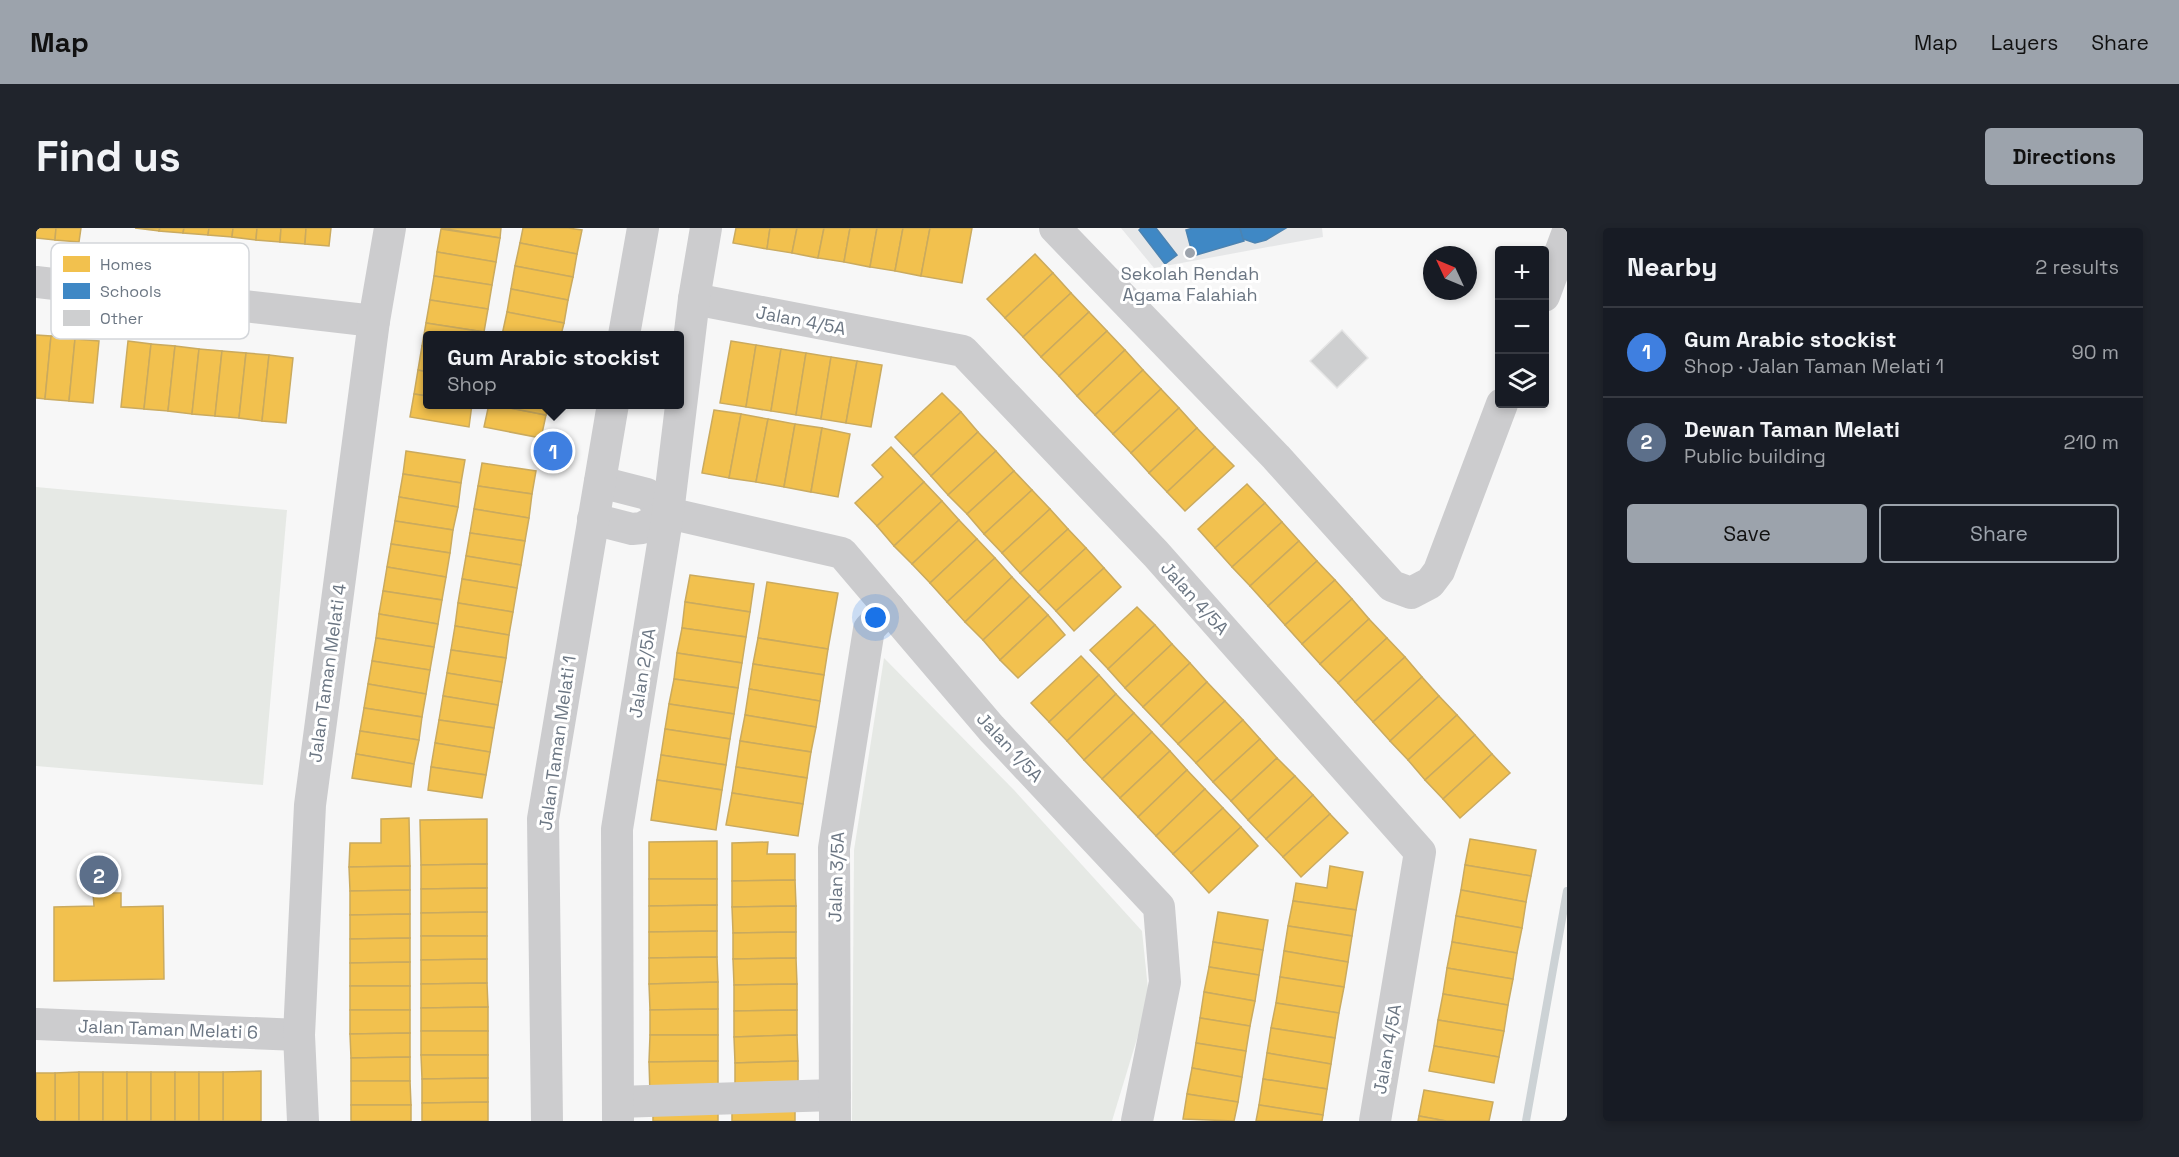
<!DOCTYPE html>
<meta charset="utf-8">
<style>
body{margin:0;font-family:"Space Grotesk",sans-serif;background:#20242c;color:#f1f3f6}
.controls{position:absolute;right:18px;top:18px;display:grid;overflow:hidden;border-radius:6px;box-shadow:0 3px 9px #0003}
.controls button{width:54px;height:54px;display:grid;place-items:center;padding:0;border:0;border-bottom:2px solid #363941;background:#171b24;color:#f1f3f6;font:30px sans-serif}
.compass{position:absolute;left:1387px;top:18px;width:54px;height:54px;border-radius:50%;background:#171b24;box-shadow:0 3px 9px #0003;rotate:314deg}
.you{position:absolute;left:840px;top:390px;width:21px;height:21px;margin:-15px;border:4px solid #fff;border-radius:50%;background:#1a73e8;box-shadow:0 0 0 9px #1a73e833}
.badge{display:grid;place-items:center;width:39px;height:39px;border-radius:50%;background:#9ca3ac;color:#fff;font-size:20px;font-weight:700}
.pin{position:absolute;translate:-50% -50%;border:3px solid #fff;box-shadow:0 2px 6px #0006}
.popup{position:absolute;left:387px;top:103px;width:261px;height:78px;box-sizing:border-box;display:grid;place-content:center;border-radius:6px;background:#171b24;filter:drop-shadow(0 2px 4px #0005);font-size:20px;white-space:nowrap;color:#9ea1a6}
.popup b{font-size:22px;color:#f1f3f6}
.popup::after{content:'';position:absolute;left:50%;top:100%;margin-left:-12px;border:12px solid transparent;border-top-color:#171b24}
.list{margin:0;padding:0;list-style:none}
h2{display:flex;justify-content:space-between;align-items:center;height:78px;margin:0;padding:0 24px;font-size:26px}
h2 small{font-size:20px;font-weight:400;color:#9ea1a6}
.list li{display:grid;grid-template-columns:39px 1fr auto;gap:18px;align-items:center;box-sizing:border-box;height:90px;padding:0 24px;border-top:2px solid #363941}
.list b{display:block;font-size:22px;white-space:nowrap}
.list p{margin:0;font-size:20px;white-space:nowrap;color:#9ea1a6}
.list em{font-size:20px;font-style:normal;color:#9ea1a6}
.actions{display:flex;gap:12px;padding:18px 24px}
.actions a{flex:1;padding:14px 0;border:2px solid #9ca3ac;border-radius:6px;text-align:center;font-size:21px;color:#9ca3ac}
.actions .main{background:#9ca3ac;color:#111}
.icon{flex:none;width:33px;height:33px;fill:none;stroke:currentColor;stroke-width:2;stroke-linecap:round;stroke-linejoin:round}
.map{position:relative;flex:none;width:1531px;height:893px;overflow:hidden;border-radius:6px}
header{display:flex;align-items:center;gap:36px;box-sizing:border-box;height:84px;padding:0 30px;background:#9ca3ac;color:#111}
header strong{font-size:28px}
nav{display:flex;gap:33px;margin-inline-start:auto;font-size:21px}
.intro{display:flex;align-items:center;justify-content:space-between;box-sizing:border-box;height:144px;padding:0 36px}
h1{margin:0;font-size:42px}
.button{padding:15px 27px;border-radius:6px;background:#9ca3ac;color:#111;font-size:21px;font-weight:700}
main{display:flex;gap:36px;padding:0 36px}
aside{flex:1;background:#171b24;border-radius:6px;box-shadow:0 3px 9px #0003}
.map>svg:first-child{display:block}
</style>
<header>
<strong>Map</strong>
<nav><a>Map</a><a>Layers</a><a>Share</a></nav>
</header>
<div class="intro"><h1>Find us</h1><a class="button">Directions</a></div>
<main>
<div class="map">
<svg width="1531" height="893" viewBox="0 0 1531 893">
<rect width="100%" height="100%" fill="#f7f7f7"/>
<!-- built -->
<polygon fill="#e6e7e8" points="1085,0 1286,0 1287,9 1118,40"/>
<!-- green -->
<g fill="#e6e9e5">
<polygon points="0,259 251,282 227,557 0,538"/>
<polygon points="848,430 978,562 1106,703 1113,771 1076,893 816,893 818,622"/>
</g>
<!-- homes -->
<g fill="#f2c14e" stroke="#caaa5e" stroke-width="1.5">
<polygon points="0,0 20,0 19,12 0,10"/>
<polygon points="20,0 45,0 43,14 19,12"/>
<polygon points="99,0 124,0 123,3"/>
<polygon points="124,0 148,0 147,5 123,3"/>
<polygon points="148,0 173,0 172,7 147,5"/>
<polygon points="173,0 197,0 196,9 172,7"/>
<polygon points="197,0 221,0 220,12 196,9"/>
<polygon points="221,0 245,0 244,14 220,12"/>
<polygon points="245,0 270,0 269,16 244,14"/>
<polygon points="270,0 295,0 293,18 269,16"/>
<polygon points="405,0 465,0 464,10"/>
<polygon points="487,0 532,0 546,2 541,26 484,15"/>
<polygon points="700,0 734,0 731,21 697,15"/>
<polygon points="734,0 761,0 756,25 731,21"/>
<polygon points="761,0 788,0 782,30 756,25"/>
<polygon points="788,0 814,0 808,34 782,30"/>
<polygon points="814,0 841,0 834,39 808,34"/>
<polygon points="841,0 867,0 859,43 834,39"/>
<polygon points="867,0 894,0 885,48 859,43"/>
<polygon points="894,0 936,0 926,55 885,48"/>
<polygon points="405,1 464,10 460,34 401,24"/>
<polygon points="484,15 541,26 537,49 479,38"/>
<polygon points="401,24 460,34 456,57 398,48"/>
<polygon points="999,26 1017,45 969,90 951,71"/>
<polygon points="479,38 537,49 532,72 475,61"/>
<polygon points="1017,45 1035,65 987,109 969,90"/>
<polygon points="398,48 456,57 452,81 394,72"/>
<polygon points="475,61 532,72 528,95 471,84"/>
<polygon points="1035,65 1053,84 1005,129 987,109"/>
<polygon points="394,72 452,81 448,104 390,95"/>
<polygon points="471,84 528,95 525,107 466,107"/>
<polygon points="1053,84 1071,103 1023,148 1005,129"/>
<polygon points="390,95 448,104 448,107 391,107 391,119 386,118"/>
<polygon points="1071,103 1089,122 1041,168 1023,148"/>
<polygon points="0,107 15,108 9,171 0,170"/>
<polygon points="15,108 39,111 33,173 9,171"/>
<polygon points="39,111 63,113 57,175 33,173"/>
<polygon points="92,113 115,116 108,181 85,179"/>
<polygon points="695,113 720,117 710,179 684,175"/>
<polygon points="115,116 139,118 132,183 108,181"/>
<polygon points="720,117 745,121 735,183 710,179"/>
<polygon points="139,118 163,121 156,186 132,183"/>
<polygon points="386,118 391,119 391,144 382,142"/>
<polygon points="163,121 186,123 179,188 156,186"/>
<polygon points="745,121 770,125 760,187 735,183"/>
<polygon points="1089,122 1107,142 1059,187 1041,168"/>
<polygon points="186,123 210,125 203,190 179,188"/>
<polygon points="210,125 233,127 226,193 203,190"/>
<polygon points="770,125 795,129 785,191 760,187"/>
<polygon points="233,127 257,130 250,195 226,193"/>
<polygon points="795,129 821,133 810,195 785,191"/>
<polygon points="821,133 846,137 835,199 810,195"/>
<polygon points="382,142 391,144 391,168 378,166"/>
<polygon points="1107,142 1125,161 1077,206 1059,187"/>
<polygon points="1125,161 1143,180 1095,225 1077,206"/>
<polygon points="906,165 925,184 877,228 859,209"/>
<polygon points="378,166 391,168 391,176 436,176 433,199 374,189"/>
<polygon points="453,176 510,187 505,210 448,199"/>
<polygon points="454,176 512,176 510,187"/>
<polygon points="1143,180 1161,200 1113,245 1095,225"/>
<polygon points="678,182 705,186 693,250 666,245"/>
<polygon points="925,184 942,204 895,248 877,228"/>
<polygon points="705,186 732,191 720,254 693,250"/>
<polygon points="732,191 759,196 748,259 720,254"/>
<polygon points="759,196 786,200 775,264 748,259"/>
<polygon points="786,200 814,206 802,269 775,264"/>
<polygon points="1161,200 1179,219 1131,264 1113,245"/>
<polygon points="942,204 960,223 912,267 895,248"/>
<polygon points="855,219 888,254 841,298 819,275 847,249 836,237"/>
<polygon points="1179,219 1198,238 1149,283 1131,264"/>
<polygon points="370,223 429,232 425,255 367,246"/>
<polygon points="960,223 978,243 931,286 912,267"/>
<polygon points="446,235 500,243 496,266 442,258"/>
<polygon points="978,243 996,262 948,306 931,286"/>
<polygon points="367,246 425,255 422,279 363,269"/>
<polygon points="888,254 906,273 858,318 841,298"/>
<polygon points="1211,256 1229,275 1179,320 1162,301"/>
<polygon points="442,258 496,266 493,290 438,281"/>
<polygon points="996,262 1014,281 966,325 948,306"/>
<polygon points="363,269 422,279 417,302 359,293"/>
<polygon points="906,273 923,292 876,336 858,318"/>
<polygon points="1229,275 1246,294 1196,339 1179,320"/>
<polygon points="438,281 493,290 489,313 434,305"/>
<polygon points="1014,281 1032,301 984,345 966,325"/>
<polygon points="923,292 941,311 894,355 876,336"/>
<polygon points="359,293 417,302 414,325 355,316"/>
<polygon points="1246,294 1263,313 1214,358 1196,339"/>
<polygon points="1032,301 1050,320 1002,364 984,345"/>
<polygon points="434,305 489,313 485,337 430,328"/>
<polygon points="941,311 959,330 911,374 894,355"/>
<polygon points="1263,313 1281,333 1232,378 1214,358"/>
<polygon points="355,316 414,325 410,349 351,339"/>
<polygon points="1050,320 1068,340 1020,383 1002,364"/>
<polygon points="430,328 485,337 481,360 426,351"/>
<polygon points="959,330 976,349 929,394 911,374"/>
<polygon points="1281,333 1299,352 1249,397 1232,378"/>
<polygon points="351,339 410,349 406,372 347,363"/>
<polygon points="1068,340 1085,359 1038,403 1020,383"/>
<polygon points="654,347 718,356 714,384 649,374"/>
<polygon points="976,349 994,368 947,412 929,394"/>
<polygon points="426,351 481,360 477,384 422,375"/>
<polygon points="1299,352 1316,371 1266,416 1249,397"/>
<polygon points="731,354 802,365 792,421 722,410"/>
<polygon points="347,363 406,372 402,396 343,386"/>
<polygon points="994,368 1012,387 964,432 947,412"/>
<polygon points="1316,371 1333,391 1284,436 1266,416"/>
<polygon points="649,374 714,384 710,409 646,400"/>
<polygon points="422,375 477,384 473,407 419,398"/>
<polygon points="1101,379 1119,397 1072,441 1054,422"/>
<polygon points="343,386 402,396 398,419 340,410"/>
<polygon points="1012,387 1029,407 982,450 964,432"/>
<polygon points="1333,391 1351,410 1302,455 1284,436"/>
<polygon points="1119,397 1136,416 1089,460 1072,441"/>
<polygon points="419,398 473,407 470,430 415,422"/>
<polygon points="646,400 710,409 706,435 641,425"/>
<polygon points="340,410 398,419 394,442 336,433"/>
<polygon points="722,410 792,421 788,447 717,436"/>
<polygon points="1351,410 1369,429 1319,474 1302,455"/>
<polygon points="1136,416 1154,435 1107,479 1089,460"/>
<polygon points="415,422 470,430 466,454 411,445"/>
<polygon points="641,425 706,435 702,460 638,451"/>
<polygon points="1045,428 1063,447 1013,494 995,475"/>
<polygon points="1369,429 1386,449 1337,494 1319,474"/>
<polygon points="336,433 394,442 390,466 332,456"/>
<polygon points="1154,435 1171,454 1125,498 1107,479"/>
<polygon points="717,436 788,447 784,473 713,461"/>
<polygon points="411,445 466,454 462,477 407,468"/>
<polygon points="1063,447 1080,466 1031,513 1013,494"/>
<polygon points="1386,449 1403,468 1354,513 1337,494"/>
<polygon points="638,451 702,460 698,486 633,476"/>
<polygon points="1171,454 1189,473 1142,516 1125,498"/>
<polygon points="332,456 390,466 386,489 328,480"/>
<polygon points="713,461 784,473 780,499 709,487"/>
<polygon points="1080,466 1098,485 1048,532 1031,513"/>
<polygon points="407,468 462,477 458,500 403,492"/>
<polygon points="1403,468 1421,487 1372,532 1354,513"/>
<polygon points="1189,473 1207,492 1160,535 1142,516"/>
<polygon points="633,476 698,486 694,511 629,501"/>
<polygon points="328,480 386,489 383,512 324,503"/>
<polygon points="1098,485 1116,504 1066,551 1048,532"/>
<polygon points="709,487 780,499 775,524 704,513"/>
<polygon points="1421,487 1439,507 1389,552 1372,532"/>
<polygon points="403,492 458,500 454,524 399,515"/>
<polygon points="1207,492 1224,511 1177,554 1160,535"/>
<polygon points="629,501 694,511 690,537 625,527"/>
<polygon points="324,503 383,512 378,536 320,526"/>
<polygon points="1116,504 1134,523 1084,570 1066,551"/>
<polygon points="1439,507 1456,526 1407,571 1389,552"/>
<polygon points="1224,511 1241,530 1195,573 1177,554"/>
<polygon points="704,513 775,524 771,550 700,539"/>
<polygon points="399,515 454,524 450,547 395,539"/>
<polygon points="1134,523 1151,542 1102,589 1084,570"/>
<polygon points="320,526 378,536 375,559 316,550"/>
<polygon points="1456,526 1474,545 1424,590 1407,571"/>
<polygon points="625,527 690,537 686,562 621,552"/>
<polygon points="1241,530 1259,548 1212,592 1195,573"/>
<polygon points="395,539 450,547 446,570 392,562"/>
<polygon points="700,539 771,550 767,576 696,565"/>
<polygon points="1151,542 1169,561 1120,608 1102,589"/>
<polygon points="1259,548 1277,567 1230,611 1212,592"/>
<polygon points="621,552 686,562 680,602 615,592"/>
<polygon points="1169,561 1187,580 1137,626 1120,608"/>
<polygon points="696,565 767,576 762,608 690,597"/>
<polygon points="1277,567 1294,586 1247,629 1230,611"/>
<polygon points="1187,580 1205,599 1155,645 1137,626"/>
<polygon points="1294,586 1312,605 1265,649 1247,629"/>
<polygon points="373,590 374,638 313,639 314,615 345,615 345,591"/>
<polygon points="451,591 451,636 385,637 384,592"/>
<polygon points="1205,599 1222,618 1173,665 1155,645"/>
<polygon points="1434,611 1500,622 1495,648 1429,637"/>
<polygon points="681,613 681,651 613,651 613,614"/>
<polygon points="732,614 731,626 759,626 759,652 696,653 696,615"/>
<polygon points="451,636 451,660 385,661 385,637"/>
<polygon points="1429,637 1495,648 1490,674 1425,662"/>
<polygon points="374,638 374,662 314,663 313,639"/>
<polygon points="1294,638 1327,644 1320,682 1257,673 1260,655 1291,660"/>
<polygon points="613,651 681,651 681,677 613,678"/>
<polygon points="759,652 760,678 696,679 696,653"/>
<polygon points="451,660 451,684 385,685 385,661"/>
<polygon points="374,662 374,686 314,687 314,663"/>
<polygon points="1425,662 1490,674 1486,700 1420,688"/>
<polygon points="57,665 85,665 85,679 127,678 128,751 18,753 18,679 58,678"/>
<polygon points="1257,673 1320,682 1316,708 1252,698"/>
<polygon points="681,677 681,703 613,704 613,678"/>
<polygon points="760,678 760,704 697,705 696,679"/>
<polygon points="451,684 451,708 385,708 385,685"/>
<polygon points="1182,684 1232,692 1227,722 1177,714"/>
<polygon points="374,686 374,710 314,711 314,687"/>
<polygon points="1420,688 1486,700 1481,725 1416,714"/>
<polygon points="1252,698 1316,708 1312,734 1248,723"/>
<polygon points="681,703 681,729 613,730 613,704"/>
<polygon points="760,704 760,730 697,731 697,705"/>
<polygon points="385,708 451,708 451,731 385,732"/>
<polygon points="374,710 374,734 314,735 314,711"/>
<polygon points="1177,714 1227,722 1223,747 1173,739"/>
<polygon points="1416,714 1481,725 1477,751 1411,740"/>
<polygon points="1248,723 1312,734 1308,759 1244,749"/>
<polygon points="681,729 682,754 613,756 613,730"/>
<polygon points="760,730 761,756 698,757 697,731"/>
<polygon points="451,731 451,755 385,756 385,732"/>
<polygon points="374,734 374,758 314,758 314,735"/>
<polygon points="1173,739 1223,747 1219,773 1168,764"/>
<polygon points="1411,740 1477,751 1472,777 1407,766"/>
<polygon points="1244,749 1308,759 1303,785 1240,775"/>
<polygon points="682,754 682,781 614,782 613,756"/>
<polygon points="451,755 452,779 385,780 385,756"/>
<polygon points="761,756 761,782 698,783 698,757"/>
<rect x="314" y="758" width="60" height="24"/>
<polygon points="1168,764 1219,773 1214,798 1164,790"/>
<polygon points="1407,766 1472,777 1468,803 1402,792"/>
<polygon points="1240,775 1303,785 1299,810 1235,800"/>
<polygon points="452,779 452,803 385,803 385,780"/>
<polygon points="682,781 682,807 614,807 614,782"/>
<polygon points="314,782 374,782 374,805 314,806"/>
<polygon points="761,782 761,807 698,809 698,783"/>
<polygon points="1164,790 1214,798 1210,823 1160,815"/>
<polygon points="1402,792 1468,803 1463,829 1398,818"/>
<polygon points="1235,800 1299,810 1295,836 1231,825"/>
<rect x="385" y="803" width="67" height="24"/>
<polygon points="374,805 374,829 315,830 314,806"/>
<polygon points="614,807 682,807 682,833 613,834"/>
<polygon points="761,807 762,833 699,835 698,809"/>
<polygon points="1160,815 1210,823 1206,849 1156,840"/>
<polygon points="1398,818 1463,829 1458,855 1393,843"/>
<polygon points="1231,825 1295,836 1291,861 1227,851"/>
<polygon points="385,827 452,827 452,850 386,851"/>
<polygon points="374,829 374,853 315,853 315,830"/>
<polygon points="682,833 682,865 614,866 613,834"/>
<polygon points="762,833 762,859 699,861 699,835"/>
<polygon points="1156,840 1206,849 1202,874 1151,866"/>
<polygon points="225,843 225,893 187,893 187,844"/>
<polygon points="43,844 43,893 19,893 19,845"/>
<rect x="43" y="844" width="24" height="49"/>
<rect x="67" y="844" width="24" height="49"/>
<rect x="91" y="844" width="24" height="49"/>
<rect x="115" y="844" width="24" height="49"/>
<rect x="139" y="844" width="24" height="49"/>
<rect x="163" y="844" width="24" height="49"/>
<rect x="0" y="845" width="19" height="48"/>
<polygon points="452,850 452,874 386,875 386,851"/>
<polygon points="1227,851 1291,861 1287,887 1223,877"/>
<polygon points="315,853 374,853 375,877 315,877"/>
<polygon points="1388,862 1457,874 1453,893 1410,893 1383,888"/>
<polygon points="1151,866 1202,874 1198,893 1147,891"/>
<polygon points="452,874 452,893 386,893 386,875"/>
<rect x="315" y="877" width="60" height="16"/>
<polygon points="1223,877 1287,887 1286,893 1220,893"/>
<polygon points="759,882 759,893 696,893 696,883"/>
<polygon points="682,884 682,893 617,893 617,885"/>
<polygon points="1383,888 1410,893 1382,893"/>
</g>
<!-- schools -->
<g fill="#3f88c5" stroke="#4c83b1" stroke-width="1.5">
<polygon points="1105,0 1120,0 1141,27 1129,36 1103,2"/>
<polygon points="1157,0 1204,0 1208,13 1157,28 1150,2"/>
<polygon points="1204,0 1250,0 1230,12 1219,15 1207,11"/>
</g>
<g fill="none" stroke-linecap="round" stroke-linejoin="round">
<!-- stream -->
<polyline stroke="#ccd2d5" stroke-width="8" points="1490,893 1531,663"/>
</g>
<!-- building -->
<polygon fill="#cecfd0" stroke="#e6e6e6" stroke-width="1.5" points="1306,102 1332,130 1301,160 1274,133"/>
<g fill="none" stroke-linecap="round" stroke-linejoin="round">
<!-- minor -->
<g stroke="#ccccce" stroke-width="32">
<polyline points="1019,0 1240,229 1356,358 1375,365 1394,355 1403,343 1466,176"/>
<polyline points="0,54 338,93"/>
<polyline points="1508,68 1531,6"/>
<polyline points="658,71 927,123 1120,326 1384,624 1339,893"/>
<polyline points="588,107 607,0"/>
<polyline points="564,254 611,266 632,285 806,325 955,500 1123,679 1129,754 1101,893"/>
<polyline points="557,291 596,301 606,300 632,285"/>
<polyline points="0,796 263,807"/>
<polyline points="582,874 799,867"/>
<polyline points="267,893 263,807 274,577 338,93 354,0"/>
<polyline points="511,893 507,591 577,176"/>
<polyline points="582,893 581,601 632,285 658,71 670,0"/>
<polyline points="799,893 798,620 833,401 853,380"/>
</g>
</g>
<!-- markers -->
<circle fill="#9ca3ac" stroke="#fff" stroke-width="2" cx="1154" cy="25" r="6"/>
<g text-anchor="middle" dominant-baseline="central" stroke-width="6" stroke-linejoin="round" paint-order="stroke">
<!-- poi labels -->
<g font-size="18" fill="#6b7683" stroke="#fff">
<text x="1154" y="45">Sekolah Rendah<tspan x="1154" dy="21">Agama Falahiah</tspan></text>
</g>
<!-- street labels -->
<g font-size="18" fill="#6b7683" stroke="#fff">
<text transform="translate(765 92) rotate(11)">Jalan 4/5A</text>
<text transform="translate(1159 370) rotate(48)">Jalan 4/5A</text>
<text transform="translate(291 445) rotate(-82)">Jalan Taman Melati 4</text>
<text transform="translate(606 445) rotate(-81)">Jalan 2/5A</text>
<text transform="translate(521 515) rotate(-82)">Jalan Taman Melati 1</text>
<text transform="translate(974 519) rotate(47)">Jalan 1/5A</text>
<text transform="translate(800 649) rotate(-88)">Jalan 3/5A</text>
<text transform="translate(132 801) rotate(2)">Jalan Taman Melati 6</text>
<text transform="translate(1351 821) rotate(-80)">Jalan 4/5A</text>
</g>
</g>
<!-- legend -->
<rect x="15" y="15" width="198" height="96" rx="9" fill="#fff" stroke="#d3d6da" stroke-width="1.5"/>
<rect x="27" y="28" width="27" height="16" fill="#f2c14e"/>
<rect x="27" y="55" width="27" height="16" fill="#3f88c5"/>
<rect x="27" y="82" width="27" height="16" fill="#cecfd0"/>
<g font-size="16" fill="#6b7683">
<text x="64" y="42">Homes</text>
<text x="64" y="69">Schools</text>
<text x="64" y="96">Other</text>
</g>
</svg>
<div class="controls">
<button>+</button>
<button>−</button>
<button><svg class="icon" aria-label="layers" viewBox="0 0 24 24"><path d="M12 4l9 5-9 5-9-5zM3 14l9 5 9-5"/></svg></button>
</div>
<svg class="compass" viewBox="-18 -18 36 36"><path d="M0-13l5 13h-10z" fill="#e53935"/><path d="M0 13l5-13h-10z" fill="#9ea1a6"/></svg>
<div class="you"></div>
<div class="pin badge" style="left:517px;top:223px;background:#3f7fe0">1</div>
<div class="popup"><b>Gum Arabic stockist</b>Shop</div>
<div class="pin badge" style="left:63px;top:647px;background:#5c6f8a">2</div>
</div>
<aside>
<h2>Nearby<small>2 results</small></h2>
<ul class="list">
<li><span class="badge" style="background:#3f7fe0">1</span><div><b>Gum Arabic stockist</b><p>Shop · Jalan Taman Melati 1</p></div><em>90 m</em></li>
<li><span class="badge" style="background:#5c6f8a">2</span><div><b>Dewan Taman Melati</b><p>Public building</p></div><em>210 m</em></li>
</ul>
<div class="actions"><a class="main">Save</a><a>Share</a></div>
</aside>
</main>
